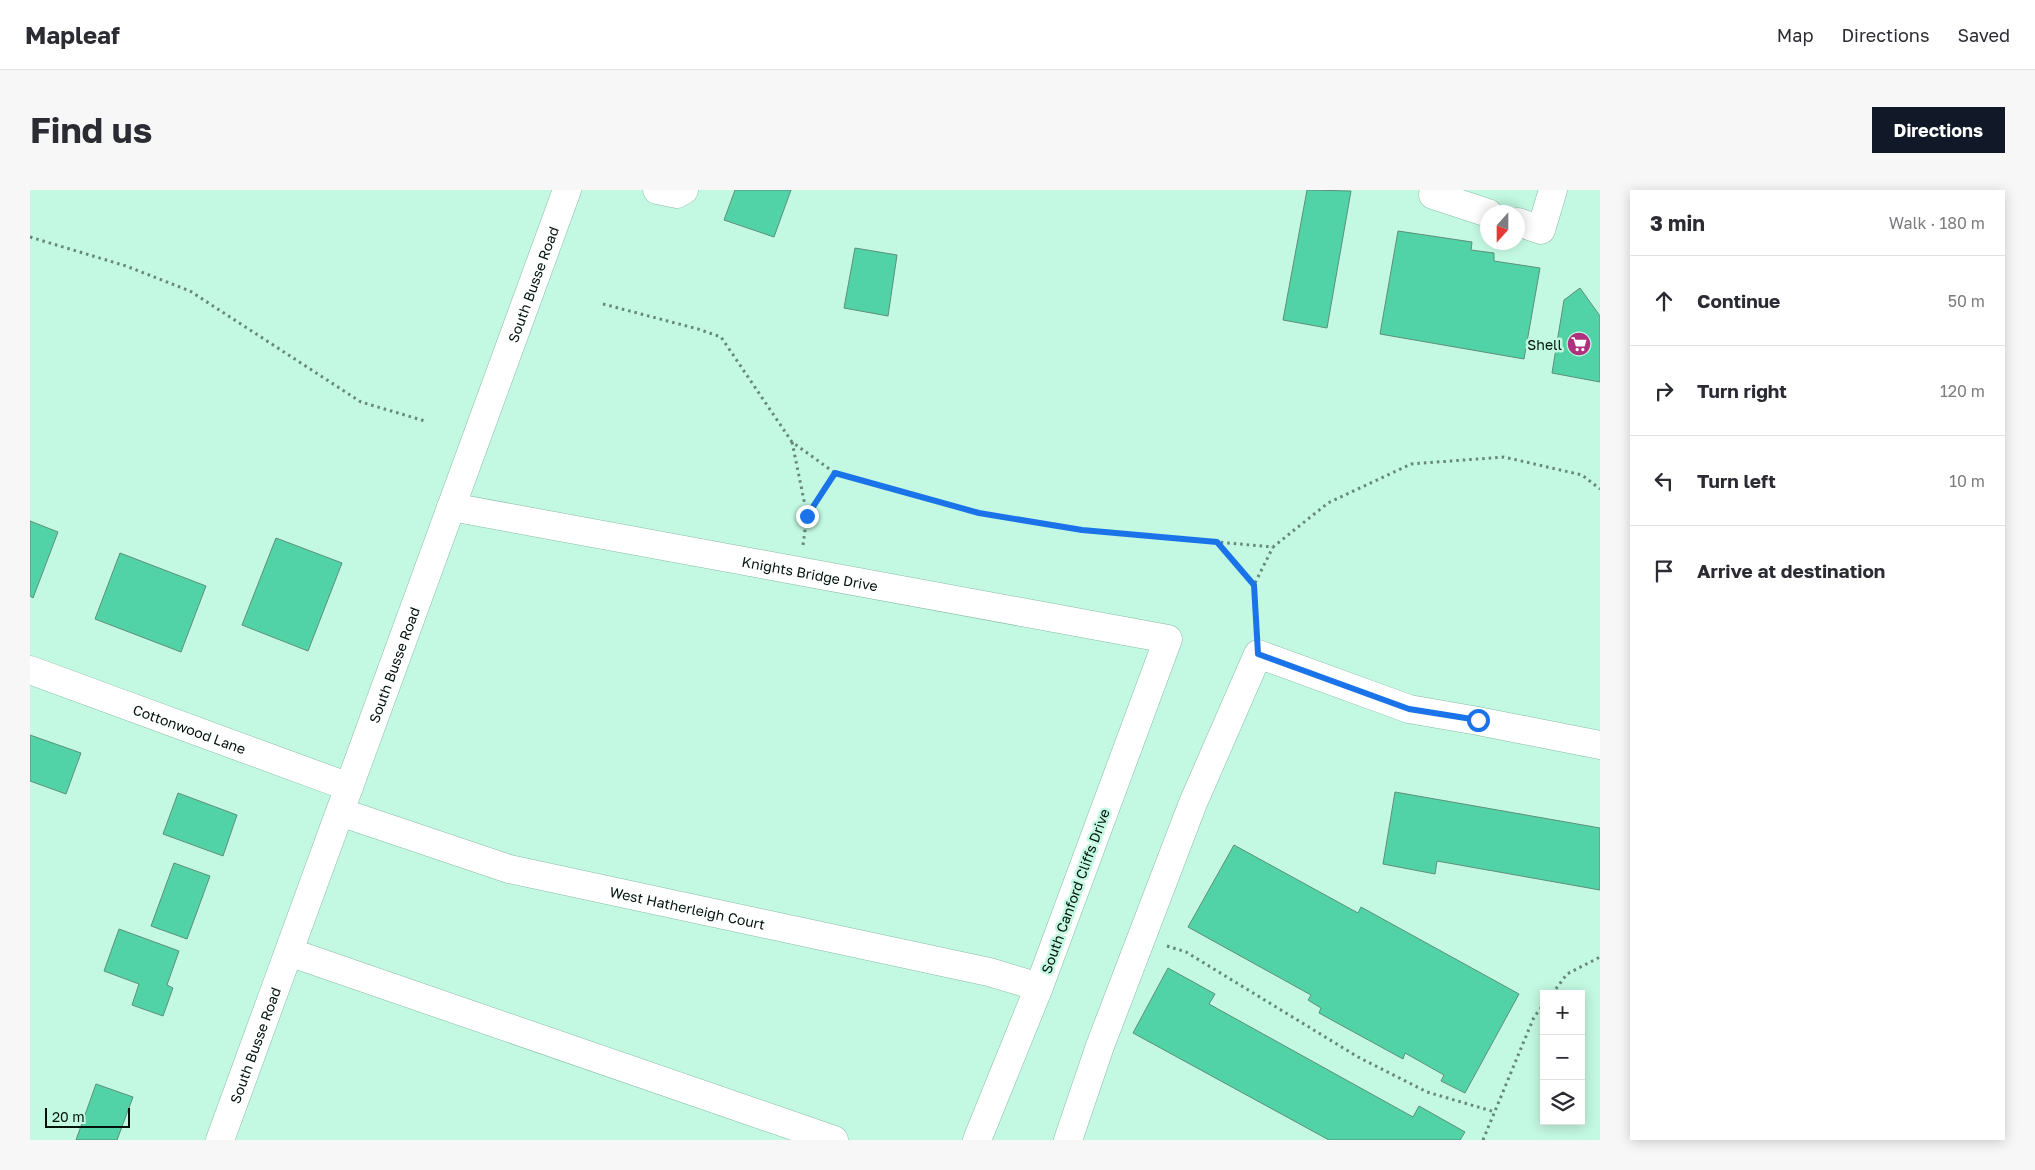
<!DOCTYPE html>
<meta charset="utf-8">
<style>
body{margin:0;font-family:"Golos Text",sans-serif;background:#f7f7f7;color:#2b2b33}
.controls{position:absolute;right:15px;bottom:15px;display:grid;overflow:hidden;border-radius:0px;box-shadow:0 2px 12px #0003}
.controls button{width:45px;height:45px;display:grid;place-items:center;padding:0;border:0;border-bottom:1px solid #e1e1e2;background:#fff;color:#2b2b33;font:25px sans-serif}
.compass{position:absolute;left:1450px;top:15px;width:45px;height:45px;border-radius:50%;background:#fff;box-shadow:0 2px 12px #0003;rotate:201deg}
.scale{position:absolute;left:15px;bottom:12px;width:85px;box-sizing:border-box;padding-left:5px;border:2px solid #01120b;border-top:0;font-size:14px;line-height:18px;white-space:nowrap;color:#01120b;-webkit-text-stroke:4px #c3f8e2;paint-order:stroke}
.stop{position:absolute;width:15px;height:15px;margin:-11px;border:4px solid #1a73e8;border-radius:50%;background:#fff}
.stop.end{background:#1a73e8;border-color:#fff;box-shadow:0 1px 5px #0008}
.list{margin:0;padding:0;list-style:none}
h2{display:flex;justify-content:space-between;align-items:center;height:65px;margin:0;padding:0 20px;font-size:21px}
h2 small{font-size:16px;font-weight:400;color:#7c7c81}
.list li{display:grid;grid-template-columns:32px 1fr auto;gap:15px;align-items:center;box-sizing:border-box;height:90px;padding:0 20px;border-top:1px solid #e1e1e2}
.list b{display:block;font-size:19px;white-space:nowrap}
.list em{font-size:16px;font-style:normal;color:#7c7c81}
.icon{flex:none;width:28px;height:28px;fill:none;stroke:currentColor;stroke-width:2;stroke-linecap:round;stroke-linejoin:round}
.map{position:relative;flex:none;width:1570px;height:950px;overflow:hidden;border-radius:0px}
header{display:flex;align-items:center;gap:30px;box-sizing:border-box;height:70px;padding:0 25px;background:#fff;border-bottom:1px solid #e1e1e2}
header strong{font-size:24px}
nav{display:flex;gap:28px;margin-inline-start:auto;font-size:18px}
.intro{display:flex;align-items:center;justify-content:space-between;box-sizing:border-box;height:120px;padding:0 30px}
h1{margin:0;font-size:35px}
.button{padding:12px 22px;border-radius:0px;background:#111827;color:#fff;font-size:18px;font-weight:700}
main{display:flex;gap:30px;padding:0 30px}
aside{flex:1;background:#fff;border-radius:0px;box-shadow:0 2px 12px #0003}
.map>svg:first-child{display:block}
</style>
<header>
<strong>Mapleaf</strong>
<nav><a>Map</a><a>Directions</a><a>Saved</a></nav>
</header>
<div class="intro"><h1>Find us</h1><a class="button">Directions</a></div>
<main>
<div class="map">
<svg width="1570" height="950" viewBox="0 0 1570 950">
<rect width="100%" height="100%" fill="#c3f8e2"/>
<!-- building -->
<g fill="#52d3a7" stroke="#5d8f7b">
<polygon points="705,0 761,0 744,47 694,30"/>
<polygon points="1277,0 1321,1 1297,138 1253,130"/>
<polygon points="1368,41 1442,52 1441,60 1464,63 1464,71 1510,78 1494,169 1350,144"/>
<polygon points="825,58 867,65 858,126 814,118"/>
<polygon points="1550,98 1570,126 1570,192 1522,183 1534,110"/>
<polygon points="0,331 28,342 3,408 0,406"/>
<polygon points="246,348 312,373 278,461 212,435"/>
<polygon points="90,363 176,396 151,462 65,429"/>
<polygon points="0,545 51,563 36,604 0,591"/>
<polygon points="1365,602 1570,638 1570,700 1407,671 1405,684 1353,674"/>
<polygon points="148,603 207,625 193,666 133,644"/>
<polygon points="1204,655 1328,723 1331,717 1489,804 1435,903 1411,891 1414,885 1375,863 1373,869 1289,823 1291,818 1278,810 1281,805 1158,737"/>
<polygon points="144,673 180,686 157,749 121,736"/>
<polygon points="89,739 149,761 137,795 143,798 133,826 102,815 109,794 74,781"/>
<polygon points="1138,778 1185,804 1179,814 1383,927 1389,916 1435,942 1430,950 1299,950 1103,843"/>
<polygon points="66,894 103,907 87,950 46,950"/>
</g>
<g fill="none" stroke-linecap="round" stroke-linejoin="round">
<!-- minor casing -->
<g stroke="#88bba6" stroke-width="29">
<g id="minor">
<polyline points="627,0 647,4 654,0"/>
<polyline points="1404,0 1403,5 1458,23"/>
<polyline points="1488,32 1511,40 1523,0"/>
<path id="s1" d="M421 317 1138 449 1009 797 947 950"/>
<path id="s2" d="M0 480 319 597"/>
<path id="s3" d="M310 622 479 679 959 782 1009 797"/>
<polyline points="259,762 804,950"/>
<polyline points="1038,950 1070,856 1163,613 1228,464 1379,519 1448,531 1570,555"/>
</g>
</g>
<!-- major casing -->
<g stroke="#88bba6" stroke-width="29">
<g id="major">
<path id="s4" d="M190 950 537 0"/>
</g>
</g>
<!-- path -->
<g stroke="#65887a" stroke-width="3" stroke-dasharray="2.5 4" stroke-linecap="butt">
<polyline points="0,47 96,76 160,101 331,212 395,231"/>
<polyline points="573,114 668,139 691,147 762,252 805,283 949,323 1052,340 1243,357 1298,313 1381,274 1474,267 1552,285 1570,299"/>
<polyline points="762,252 777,325 805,283"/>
<polyline points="1188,352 1224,395 1243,357"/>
<polyline points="773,355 777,325"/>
<polyline points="1224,395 1226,436"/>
<polyline points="1137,756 1156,762 1328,867 1397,902 1465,922"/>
<polyline points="1522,804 1537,784 1570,767"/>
<polyline points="1453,950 1504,827 1514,814"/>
</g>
<!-- minor -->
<use href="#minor" stroke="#fff" stroke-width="28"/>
<!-- major -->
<use href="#major" stroke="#fff" stroke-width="28"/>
</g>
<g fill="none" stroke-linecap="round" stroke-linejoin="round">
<!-- route -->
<polyline stroke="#1a73e8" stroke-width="6" points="777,326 805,283 949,323 1052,340 1187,352 1224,395 1228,464 1379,519 1448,530"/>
</g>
<!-- icons -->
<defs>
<g id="supermarket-disc" transform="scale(1.25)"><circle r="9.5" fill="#af307e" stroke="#c3f8e2"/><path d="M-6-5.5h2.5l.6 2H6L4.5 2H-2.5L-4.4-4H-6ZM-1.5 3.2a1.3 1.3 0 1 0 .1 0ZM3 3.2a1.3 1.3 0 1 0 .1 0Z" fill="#fff"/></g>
</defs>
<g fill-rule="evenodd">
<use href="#supermarket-disc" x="1549" y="154"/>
</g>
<g text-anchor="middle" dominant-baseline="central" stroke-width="5" stroke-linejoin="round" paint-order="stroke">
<!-- street labels -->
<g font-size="14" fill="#01120b" stroke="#c3f8e2">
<text stroke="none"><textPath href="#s4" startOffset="911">South Busse Road</textPath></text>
<text stroke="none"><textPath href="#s1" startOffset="365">Knights Bridge Drive</textPath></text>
<text stroke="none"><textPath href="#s4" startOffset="506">South Busse Road</textPath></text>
<text stroke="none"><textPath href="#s2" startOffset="170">Cottonwood Lane</textPath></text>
<text transform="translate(1045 701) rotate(-70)">South Canford Cliffs Drive</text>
<text stroke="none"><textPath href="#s3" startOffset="361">West Hatherleigh Court</textPath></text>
<text stroke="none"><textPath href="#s4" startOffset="101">South Busse Road</textPath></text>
</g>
<!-- poi labels -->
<g font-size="14" fill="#01120b" stroke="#c3f8e2" text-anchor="end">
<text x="1532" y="154">Shell</text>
</g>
</g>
</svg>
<div class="controls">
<button>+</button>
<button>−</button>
<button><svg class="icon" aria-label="layers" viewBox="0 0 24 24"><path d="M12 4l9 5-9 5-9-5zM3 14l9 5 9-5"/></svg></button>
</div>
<svg class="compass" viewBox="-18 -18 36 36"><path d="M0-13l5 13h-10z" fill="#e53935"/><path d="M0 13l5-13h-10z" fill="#7c7c81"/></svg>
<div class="scale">20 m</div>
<div class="stop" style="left:1448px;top:530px"></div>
<div class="stop end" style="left:777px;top:326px"></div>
</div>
<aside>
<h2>3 min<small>Walk · 180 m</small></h2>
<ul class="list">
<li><svg class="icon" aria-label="ahead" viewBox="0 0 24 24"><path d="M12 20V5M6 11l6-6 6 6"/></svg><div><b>Continue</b></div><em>50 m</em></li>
<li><svg class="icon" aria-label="right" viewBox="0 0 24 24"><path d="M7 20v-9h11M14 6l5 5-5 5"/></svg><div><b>Turn right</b></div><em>120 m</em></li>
<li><svg class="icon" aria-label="left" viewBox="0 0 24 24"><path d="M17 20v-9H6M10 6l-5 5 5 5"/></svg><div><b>Turn left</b></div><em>10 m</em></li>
<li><svg class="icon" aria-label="arrive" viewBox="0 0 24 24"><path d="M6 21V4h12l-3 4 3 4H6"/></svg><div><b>Arrive at destination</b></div></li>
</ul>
</aside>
</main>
